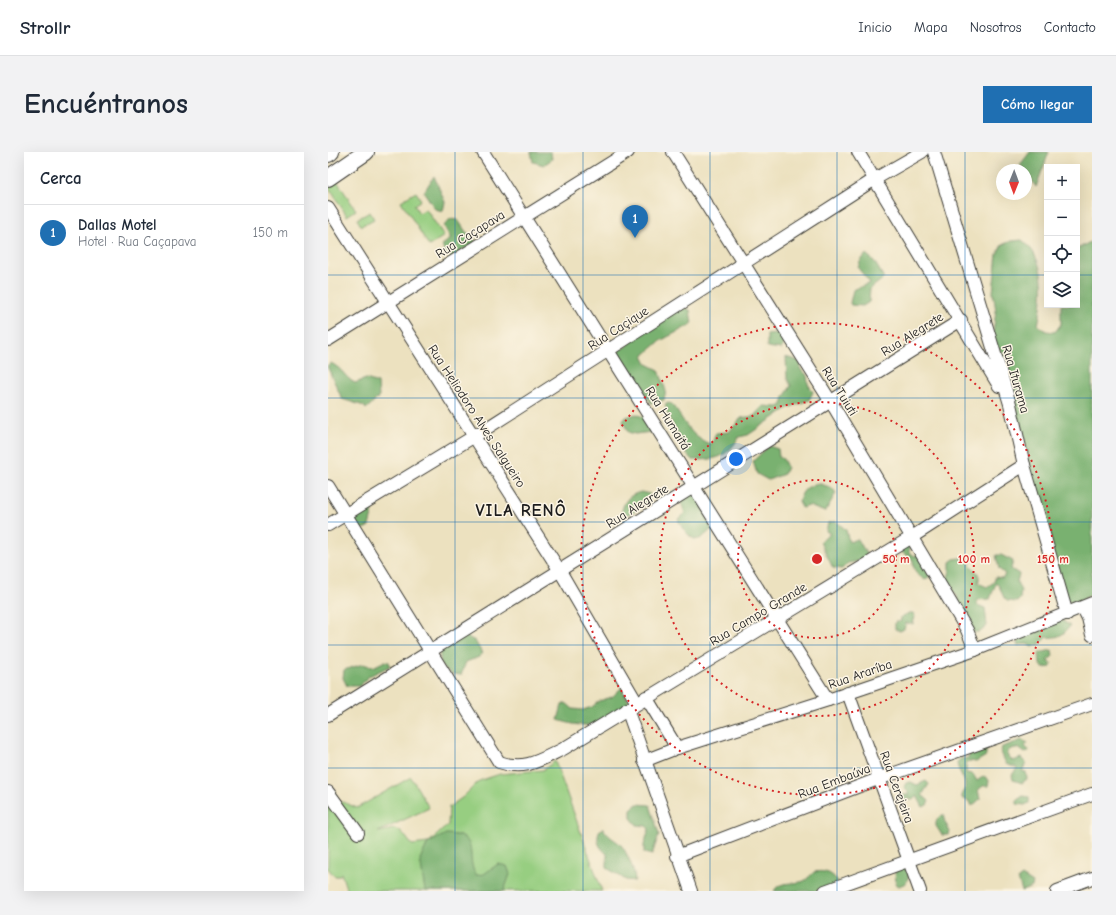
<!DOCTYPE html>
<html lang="es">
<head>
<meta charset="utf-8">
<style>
	body { margin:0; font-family:"Comic Neue",sans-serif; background:#f2f2f3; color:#1f2937 }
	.controls { position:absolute; right:12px; top:12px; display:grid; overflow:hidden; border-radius:0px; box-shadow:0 4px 16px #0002 }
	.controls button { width:36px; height:36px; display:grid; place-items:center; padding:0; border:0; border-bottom:1px solid #e0e1e3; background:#fff; color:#1f2937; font:20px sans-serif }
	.compass { position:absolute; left:668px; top:12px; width:36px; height:36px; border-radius:50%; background:#fff; box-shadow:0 4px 16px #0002; rotate:181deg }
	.you { position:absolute; left:408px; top:307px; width:14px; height:14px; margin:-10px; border:3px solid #fff; border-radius:50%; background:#1a73e8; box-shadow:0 0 0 6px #1a73e833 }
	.badge { display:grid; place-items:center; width:26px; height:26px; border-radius:50%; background:#1f6fb2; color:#fff; font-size:13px; font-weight:700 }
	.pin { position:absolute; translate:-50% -33px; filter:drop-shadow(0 1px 2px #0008) }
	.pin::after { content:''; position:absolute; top:21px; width:14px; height:12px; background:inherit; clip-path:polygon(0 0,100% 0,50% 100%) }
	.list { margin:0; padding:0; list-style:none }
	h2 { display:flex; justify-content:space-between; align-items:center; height:52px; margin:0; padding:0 16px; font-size:17px }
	h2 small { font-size:13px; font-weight:400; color:#747a83 }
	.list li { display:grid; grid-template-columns:26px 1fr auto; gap:12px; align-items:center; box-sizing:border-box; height:56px; padding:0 16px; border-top:1px solid #e0e1e3 }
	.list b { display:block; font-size:15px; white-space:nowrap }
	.list p { margin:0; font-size:13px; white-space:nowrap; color:#747a83 }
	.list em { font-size:13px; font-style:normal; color:#747a83 }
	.icon { flex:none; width:22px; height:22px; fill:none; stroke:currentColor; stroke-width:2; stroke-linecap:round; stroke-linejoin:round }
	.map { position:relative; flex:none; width:764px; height:739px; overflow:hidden; border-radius:0px }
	header { display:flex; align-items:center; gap:24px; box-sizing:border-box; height:56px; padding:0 20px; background:#fff; border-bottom:1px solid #e0e1e3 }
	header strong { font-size:19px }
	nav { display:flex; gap:22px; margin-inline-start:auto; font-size:14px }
	.intro { display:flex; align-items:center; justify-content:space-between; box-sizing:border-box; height:96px; padding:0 24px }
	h1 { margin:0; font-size:28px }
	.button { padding:10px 18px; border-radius:0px; background:#1f6fb2; color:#fff; font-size:14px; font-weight:700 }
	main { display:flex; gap:24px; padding:0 24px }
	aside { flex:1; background:#fff; border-radius:0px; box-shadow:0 4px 16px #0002 }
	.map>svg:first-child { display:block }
	.green { fill:#97ce81; stroke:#5a754e }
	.forest { fill:#79b16f; stroke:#4a6646 }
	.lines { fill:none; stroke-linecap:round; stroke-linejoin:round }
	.minor-casing { stroke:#3b3a34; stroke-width:14 }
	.major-casing { stroke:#3b3a34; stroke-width:18 }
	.minor { stroke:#fff; stroke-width:12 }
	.major { stroke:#fff; stroke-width:16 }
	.grid { fill:none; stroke:#1f6fb2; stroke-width:1; stroke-opacity:0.55 }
	.ring { fill:none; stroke:#d62828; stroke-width:2; stroke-dasharray:2 4 }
	.labels { text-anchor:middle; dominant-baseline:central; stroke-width:3; stroke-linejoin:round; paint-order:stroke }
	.street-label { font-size:13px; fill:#1c1c1c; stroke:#fcf5e5 }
	.district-label { font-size:17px; font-weight:bold; letter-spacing:1px; fill:#1c1c1c; stroke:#fcf5e5 }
	.centre { fill:#d62828; stroke:#fcf5e5; stroke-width:2 }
	.ring-label { font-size:12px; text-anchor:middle; font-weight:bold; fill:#d62828; stroke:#fcf5e5; stroke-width:3; stroke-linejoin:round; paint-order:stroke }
</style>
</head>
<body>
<header>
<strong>Strollr</strong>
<nav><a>Inicio</a><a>Mapa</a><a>Nosotros</a><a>Contacto</a></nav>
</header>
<div class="intro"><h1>Encuéntranos</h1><a class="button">Cómo llegar</a></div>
<main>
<aside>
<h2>Cerca<small></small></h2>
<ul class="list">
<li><span class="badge">1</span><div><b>Dallas Motel</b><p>Hotel · Rua Caçapava</p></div><em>150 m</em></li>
</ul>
</aside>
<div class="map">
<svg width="764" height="739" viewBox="0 0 764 739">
	<rect width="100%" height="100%" fill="#fcf5e5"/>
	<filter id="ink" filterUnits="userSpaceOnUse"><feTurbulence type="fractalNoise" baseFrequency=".025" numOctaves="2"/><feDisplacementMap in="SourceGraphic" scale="8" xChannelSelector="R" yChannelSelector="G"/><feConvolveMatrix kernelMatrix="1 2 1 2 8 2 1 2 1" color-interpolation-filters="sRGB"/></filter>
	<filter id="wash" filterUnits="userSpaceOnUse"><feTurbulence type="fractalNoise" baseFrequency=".012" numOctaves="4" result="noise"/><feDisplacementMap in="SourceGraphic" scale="16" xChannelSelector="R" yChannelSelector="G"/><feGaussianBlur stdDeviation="0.9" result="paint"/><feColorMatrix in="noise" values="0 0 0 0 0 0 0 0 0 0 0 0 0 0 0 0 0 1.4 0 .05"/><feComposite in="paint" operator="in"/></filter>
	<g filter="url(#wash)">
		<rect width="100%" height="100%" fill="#ece1bf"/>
		<g class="green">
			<path d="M9,29L28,58L19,64L0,34Z"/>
			<path d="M88,40L93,48L86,53L91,61L98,57L116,84L101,94L73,49Z"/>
			<path d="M42,60L46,67L33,74L29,67Z"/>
			<path d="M227,609L274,739H19L13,721L11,724H6L0,716V652L15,650L29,656L83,625L101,656L50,680L66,677L73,679L84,693L100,691L120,673L121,655L135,645L151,629L172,622L215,618Z"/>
		</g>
		<g class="forest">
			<path d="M203,0H223L224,7L216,13L205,10Z"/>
			<path d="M702,0H721L708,35L698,18L692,13Z"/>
			<path d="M106,24L117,50L115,59L107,57L96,40Z"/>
			<path d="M122,67L130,68L138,80L147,86L146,91L123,105L117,102L114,93L123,87L116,74Z"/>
			<path d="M694,88C720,108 716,145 710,173L718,179L727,180L733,172V153H749V97L764,89V442L749,451L738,449L682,252L676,203L664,188L668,159L665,140L669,102L674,93L683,89Z"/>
			<path d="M538,102L546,109L556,126L542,137L541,150L535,154L523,153L522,151L525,138L542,131L530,116L532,110Z"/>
			<path d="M354,155L362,158L364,172L332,189L315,204L319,212L331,218L338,239L336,248L323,251L316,239L308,236L297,218L290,198L297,195L320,174Z"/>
			<path d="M457,180L458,185L453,197L439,195V182Z"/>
			<path d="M458,205L471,209L473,213L472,217L479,223L480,232L485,240L481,248L460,256L420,283L411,285C399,306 388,308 364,308L355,298L350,281L341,266L337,253L340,251L344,252C355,267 363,286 382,292L385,289L388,281L401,280L413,266L426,264L435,254L450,255L454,253L456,245L463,234L459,226Z"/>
			<path d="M3,211C15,217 17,226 27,231L38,227L50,231L51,245L38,257L36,254L14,247L0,216V213Z"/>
			<path d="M308,262L322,268L325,278L324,280L307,282L300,280L295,269L298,265Z"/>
			<path d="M441,294L450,297L451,305L455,307L459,315L456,322L440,328L429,322L425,309Z"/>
			<path d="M493,332L504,336L508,341L497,360L481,354L474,356L471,350C474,337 480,333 493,332Z"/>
			<path d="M369,337L384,377C381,379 375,386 371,387C363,390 352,373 350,367L357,361L352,348Z"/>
			<path d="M313,340L322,342L321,351L302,362L293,363C295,350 300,343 313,340Z"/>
			<path d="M43,352L45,359L41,374L32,379L23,367L28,356Z"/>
			<path d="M508,369L518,378L521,390L530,387L540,405L538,408L520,411L514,417L505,416L492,390L502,382L498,379L500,371Z"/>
			<path d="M578,391L581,394V401L587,404L591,402L602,424L597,428C588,422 585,418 585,408L572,399Z"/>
			<path d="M668,403H673L685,409L683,417L691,422L689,430L693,439L692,447L689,450L679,449C673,444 674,436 668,431L662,447L649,448V453L657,456L659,474L652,480H639L627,455L630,446L619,428L622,419V410L626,407L639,405L642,408V413C647,418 654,423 650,431L659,435L666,430L667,425L675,426L677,422L671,417Z"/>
			<path d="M581,461H585L587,465L585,472L578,471L576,477L572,479L567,477V470L573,469V465Z"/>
			<path d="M731,466L742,474C735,484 729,486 718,485L712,492L704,495L699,492L689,493L690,487Z"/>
			<path d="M134,482L147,489L154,501L151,505L138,510L133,523L124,522L113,514L111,495Z"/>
			<path d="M724,498L725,504L719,509L723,511V515L715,516L712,512L711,501Z"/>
			<path d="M57,509L61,510L62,514L41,524L32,534H19L15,526L16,518L35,512L45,515Z"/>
			<path d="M293,536L303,552C275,572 264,579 230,568L234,553L238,551L245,557L255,558L264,555L271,549L284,545Z"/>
			<path d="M694,588L700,591L697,594L701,599L697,601C691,596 686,594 680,599L679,603L685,609L693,606L699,612L694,619L698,620L699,627L694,631L685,628L684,623L689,616L678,612L673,600L674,595Z"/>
			<path d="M656,596L658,598V604L648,610L641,609L638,612V621L645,622L649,629L656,624L661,628L660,634H655L650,638L652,647L644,654L642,650L634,646V641C643,631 629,621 629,610L632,607L640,606C642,598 649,598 656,596Z"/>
			<path d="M598,629L601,632L594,643L601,649L599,653L595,655L589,644L584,647L580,646L576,651L568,649L571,643H580V639L576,635L578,631L583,630L589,633Z"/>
			<path d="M695,644L701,645V651L697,653L689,652V648Z"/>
			<path d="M309,652L322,653L331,682L324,703L316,701V693L321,677L318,674L309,673L303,666V657Z"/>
			<path d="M614,663H617L616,668L622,680L621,683H614L608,674V669Z"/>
			<path d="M275,676C280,684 284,686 291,691C298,697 307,719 307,729L298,728L279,716V702C271,695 268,690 271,679Z"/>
			<path d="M118,682C155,683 136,705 148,723L156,722L170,712L179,714L182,722L176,739H97L92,707L100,691Z"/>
			<path d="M576,713L581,723L578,731L571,734L568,732L567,719Z"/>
			<path d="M486,720C498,718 503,721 510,729L509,739H446C452,728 466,733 476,729C479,727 483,723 486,720Z"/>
			<path d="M694,724L705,731L704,735L694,739L690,727Z"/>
		</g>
	</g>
	<g filter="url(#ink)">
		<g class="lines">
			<g class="minor-casing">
				<g id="minor">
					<path d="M155,0L500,548"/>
					<path d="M345,0L503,250L639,478L647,498"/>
					<path d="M530,0L671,234"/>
					<path d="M606,0L682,252L696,313L739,462"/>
					<path d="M0,56L232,419L309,551"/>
					<path d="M0,188L300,0"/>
					<path d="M0,334L171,610C197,619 212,608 235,597L584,385L696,313"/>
					<path d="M0,373L145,285L547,27L594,0"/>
					<path d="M755,456L760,466L764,483"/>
					<path d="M520,541L592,739"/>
					<path d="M318,545L349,596"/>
					<path d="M299,557L363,739"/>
					<path d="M0,563L633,168"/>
					<path d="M316,609L349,596L500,548L647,498L764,451"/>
					<path d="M0,640L30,681"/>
					<path d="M349,704L550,627L764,552"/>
					<path d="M497,739L764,642"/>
					<path d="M729,739L764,726"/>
				</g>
			</g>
			<g class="major-casing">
				<g id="major">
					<path d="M0,2L3,0"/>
					<path d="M0,26L38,0"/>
				</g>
			</g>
			<use href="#minor" class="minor"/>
			<use href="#major" class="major"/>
		</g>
	</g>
	<path class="grid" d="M127,0V739M255,0V739M382,0V739M509,0V739M637,0V739M0,123H719M749,123H764M0,246H764M0,370H764M0,493H764M0,616H764"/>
	<g class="ring">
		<circle cx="489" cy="407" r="79"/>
		<circle cx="489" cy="407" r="157"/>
		<circle cx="489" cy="407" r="236"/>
	</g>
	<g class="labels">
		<g class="street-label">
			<text transform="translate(142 82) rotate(-32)">Rua Caçapava</text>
			<text transform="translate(290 176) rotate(-33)">Rua Caçique</text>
			<text transform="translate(584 182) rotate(-32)">Rua Alegrete</text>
			<text transform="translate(688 227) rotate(74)">Rua Iturama</text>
			<text transform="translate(512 239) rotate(58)">Rua Tuiuti</text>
			<text transform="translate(149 264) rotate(57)">Rua Heliodoro Alves Salgueiro</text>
			<text transform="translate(340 266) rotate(58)">Rua Humaitá</text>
			<text transform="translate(309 354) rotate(-32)">Rua Alegrete</text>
			<text transform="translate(430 462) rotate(-31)">Rua Campo Grande</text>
			<text transform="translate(532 522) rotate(-19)">Rua Araríba</text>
			<text transform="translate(506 629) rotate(-21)">Rua Embaúva</text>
			<text transform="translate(569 635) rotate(70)">Rua Cerejeira</text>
		</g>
		<g class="district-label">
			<text x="193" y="358">VILA RENÔ</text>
		</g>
	</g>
	<circle cx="489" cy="407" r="6" class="centre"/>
	<g class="ring-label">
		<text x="568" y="411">50 m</text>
		<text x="646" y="411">100 m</text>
		<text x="725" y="411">150 m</text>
	</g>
</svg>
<div class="controls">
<button>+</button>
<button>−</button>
<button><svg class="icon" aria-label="locate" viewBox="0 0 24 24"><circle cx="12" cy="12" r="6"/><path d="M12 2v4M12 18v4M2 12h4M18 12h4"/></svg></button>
<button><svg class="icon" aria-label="layers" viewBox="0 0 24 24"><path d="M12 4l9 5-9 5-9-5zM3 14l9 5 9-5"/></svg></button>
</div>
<svg class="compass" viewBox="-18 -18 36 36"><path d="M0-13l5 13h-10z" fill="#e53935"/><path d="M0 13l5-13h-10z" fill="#747a83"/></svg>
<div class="you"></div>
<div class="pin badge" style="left:307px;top:86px">1</div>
</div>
</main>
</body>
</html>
